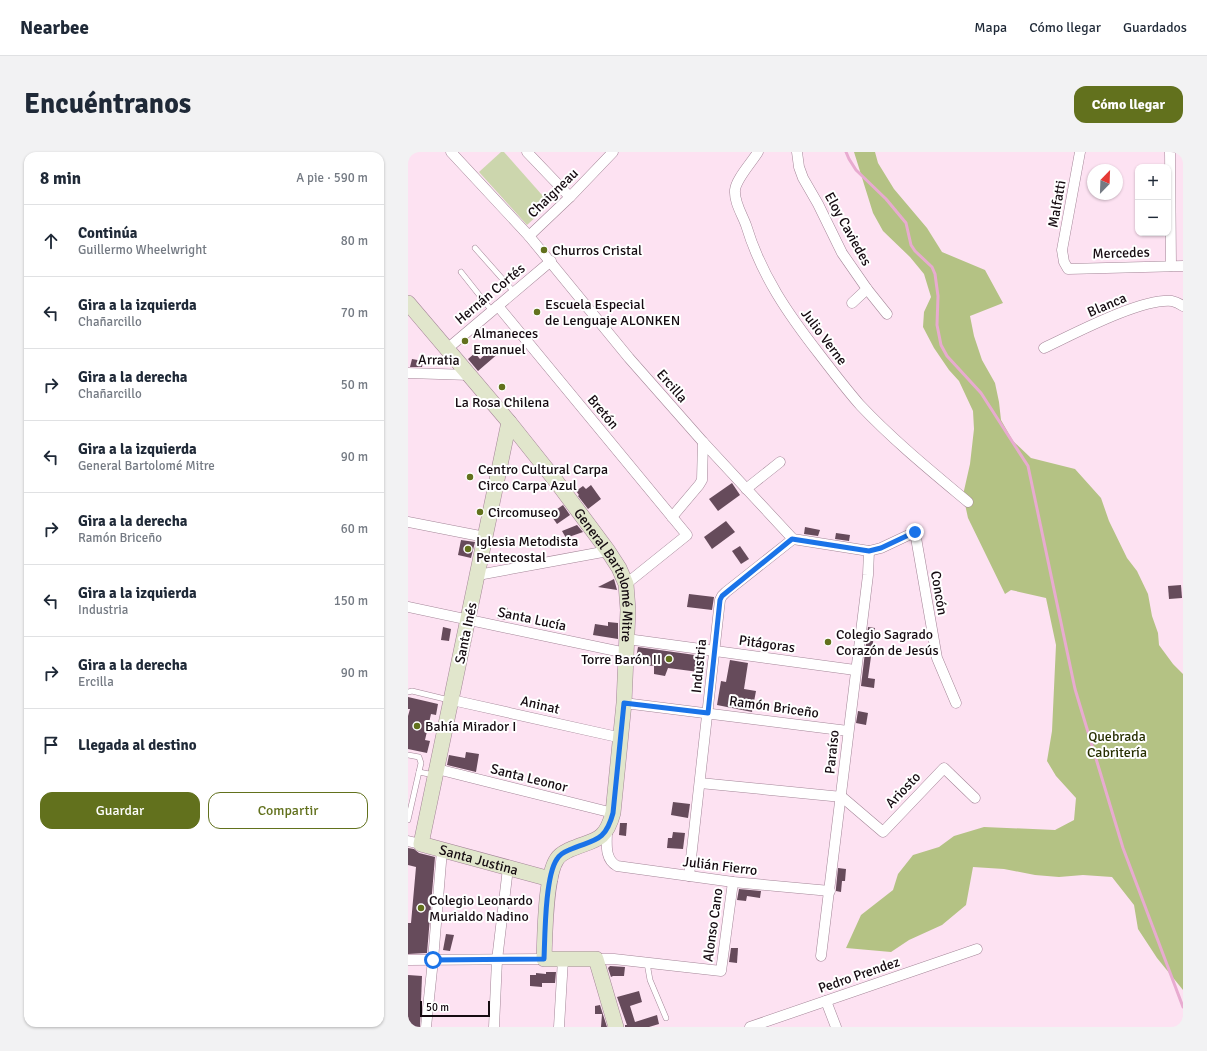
<!DOCTYPE html>
<html lang="es">
<head>
<meta charset="utf-8">
<style>
	body { margin:0; font-family:Signika,sans-serif; background:#f2f2f3; color:#1f2937 }
	.controls { position:absolute; right:12px; top:12px; display:grid; overflow:hidden; border-radius:8px; box-shadow:0 1px 3px #0004 }
	.controls button { width:36px; height:36px; display:grid; place-items:center; padding:0; border:0; border-bottom:1px solid #e0e1e3; background:#fff; color:#1f2937; font:20px sans-serif }
	.compass { position:absolute; left:679px; top:12px; width:36px; height:36px; border-radius:50%; background:#fff; box-shadow:0 1px 3px #0004; rotate:23deg }
	.scale { position:absolute; left:12px; bottom:10px; width:70px; box-sizing:border-box; padding-left:4px; border:2px solid #150b11; border-top:0; font-size:11px; line-height:14px; white-space:nowrap; color:#150b11; -webkit-text-stroke:3px #fff; paint-order:stroke }
	.stop { position:absolute; width:12px; height:12px; margin:-9px; border:3px solid #1a73e8; border-radius:50%; background:#fff }
	.stop.end { background:#1a73e8; border-color:#fff; box-shadow:0 1px 4px #0008 }
	.list { margin:0; padding:0; list-style:none }
	h2 { display:flex; justify-content:space-between; align-items:center; height:52px; margin:0; padding:0 16px; font-size:17px }
	h2 small { font-size:13px; font-weight:400; color:#747a83 }
	.list li { display:grid; grid-template-columns:26px 1fr auto; gap:12px; align-items:center; box-sizing:border-box; height:72px; padding:0 16px; border-top:1px solid #e0e1e3 }
	.list b { display:block; font-size:15px; white-space:nowrap }
	.list p { margin:0; font-size:13px; white-space:nowrap; color:#747a83 }
	.list em { font-size:13px; font-style:normal; color:#747a83 }
	.actions { display:flex; gap:8px; padding:12px 16px }
	.actions a { flex:1; padding:9px 0; border:1px solid #62711d; border-radius:12px; text-align:center; font-size:14px; color:#62711d }
	.actions .main { background:#62711d; color:#fff }
	.icon { flex:none; width:22px; height:22px; fill:none; stroke:currentColor; stroke-width:2; stroke-linecap:round; stroke-linejoin:round }
	.map { position:relative; flex:none; width:775px; height:875px; overflow:hidden; border-radius:12px }
	header { display:flex; align-items:center; gap:24px; box-sizing:border-box; height:56px; padding:0 20px; background:#fff; border-bottom:1px solid #e0e1e3 }
	header strong { font-size:19px }
	nav { display:flex; gap:22px; margin-inline-start:auto; font-size:14px }
	.intro { display:flex; align-items:center; justify-content:space-between; box-sizing:border-box; height:96px; padding:0 24px }
	h1 { margin:0; font-size:28px }
	.button { padding:10px 18px; border-radius:12px; background:#62711d; color:#fff; font-size:14px; font-weight:700 }
	main { display:flex; gap:24px; padding:0 24px }
	aside { flex:1; background:#fff; border-radius:12px; box-shadow:0 1px 3px #0004 }
	.map>svg:first-child { display:block }
	.green { fill:#ccd6ad }
	.forest { fill:#b4c284 }
	.lines { fill:none; stroke-linecap:round; stroke-linejoin:round }
	.stream { stroke:#e8abd0; stroke-width:3 }
	.building { fill:#664b5b }
	.lane-casing { stroke:#a48698; stroke-width:6 }
	.street-casing { stroke:#a48698; stroke-width:11 }
	.secondary-casing { stroke:#a48698; stroke-width:16 }
	.lane { stroke:#fff; stroke-width:5 }
	.street { stroke:#fff; stroke-width:10 }
	.secondary { stroke:#e1e6cc; stroke-width:15 }
	.route { stroke:#1a73e8; stroke-width:5 }
	.poi-dot { fill:#62711d; stroke:#fff; stroke-width:1.5 }
	.labels { text-anchor:middle; dominant-baseline:central; stroke-width:4; stroke-linejoin:round; paint-order:stroke }
	.street-label { font-size:14px; fill:#150b11; stroke:#fff }
	.poi-label { font-size:14px; fill:#150b11; stroke:#fff; text-anchor:start }
	.park-label { font-size:14px; fill:#272f00; stroke:#fff }
</style>
</head>
<body>
<header>
<strong>Nearbee</strong>
<nav><a>Mapa</a><a>Cómo llegar</a><a>Guardados</a></nav>
</header>
<div class="intro"><h1>Encuéntranos</h1><a class="button">Cómo llegar</a></div>
<main>
<aside>
<h2>8 min<small>A pie · 590 m</small></h2>
<ul class="list">
<li><svg class="icon" aria-label="ahead" viewBox="0 0 24 24"><path d="M12 20V5M6 11l6-6 6 6"/></svg><div><b>Continúa</b><p>Guillermo Wheelwright</p></div><em>80 m</em></li>
<li><svg class="icon" aria-label="left" viewBox="0 0 24 24"><path d="M17 20v-9H6M10 6l-5 5 5 5"/></svg><div><b>Gira a la izquierda</b><p>Chañarcillo</p></div><em>70 m</em></li>
<li><svg class="icon" aria-label="right" viewBox="0 0 24 24"><path d="M7 20v-9h11M14 6l5 5-5 5"/></svg><div><b>Gira a la derecha</b><p>Chañarcillo</p></div><em>50 m</em></li>
<li><svg class="icon" aria-label="left" viewBox="0 0 24 24"><path d="M17 20v-9H6M10 6l-5 5 5 5"/></svg><div><b>Gira a la izquierda</b><p>General Bartolomé Mitre</p></div><em>90 m</em></li>
<li><svg class="icon" aria-label="right" viewBox="0 0 24 24"><path d="M7 20v-9h11M14 6l5 5-5 5"/></svg><div><b>Gira a la derecha</b><p>Ramón Briceño</p></div><em>60 m</em></li>
<li><svg class="icon" aria-label="left" viewBox="0 0 24 24"><path d="M17 20v-9H6M10 6l-5 5 5 5"/></svg><div><b>Gira a la izquierda</b><p>Industria</p></div><em>150 m</em></li>
<li><svg class="icon" aria-label="right" viewBox="0 0 24 24"><path d="M7 20v-9h11M14 6l5 5-5 5"/></svg><div><b>Gira a la derecha</b><p>Ercilla</p></div><em>90 m</em></li>
<li><svg class="icon" aria-label="arrive" viewBox="0 0 24 24"><path d="M6 21V4h12l-3 4 3 4H6"/></svg><div><b>Llegada al destino</b></div></li>
</ul>
<div class="actions"><a class="main">Guardar</a><a>Compartir</a></div>
</aside>
<div class="map">
<svg width="775" height="875" viewBox="0 0 775 875">
	<rect width="100%" height="100%" fill="#fde2f2"/>
	<path class="green" d="M93,0H96L142,52L119,73L71,20Z"/>
	<path class="forest" d="M446,0H467L470,11L486,37L519,76L534,100L577,118L595,151L562,164L566,184L574,208L587,231L591,250L593,268L605,289L623,306L667,317L693,346L701,369L719,406L729,419L740,442L744,464L750,481L751,493L765,512L775,522V838L749,806L730,777L726,753L704,725L675,723L651,725L627,723L596,717L565,715L558,753L534,773L501,788L483,800L438,796L453,763L485,738L490,722L505,703L531,695L546,684L576,675L647,678L666,668L668,646L648,624L639,609L644,579L648,493L638,446L603,438L597,442L560,366L555,343L562,312L566,277L565,259L551,229L541,218L526,196L515,175L516,160L523,145L516,122L502,105L475,79L465,61Z"/>
	<g class="lines">
		<path class="stream" d="M438,0L441,7L448,18L478,47L498,71L503,93L507,99L524,115L527,122L530,144L529,173L533,193L539,204L573,241L620,314L667,537L715,696L775,855"/>
	</g>
	<g class="building">
		<path d="M87,194L92,200L70,219L60,207L67,201L72,207Z"/>
		<path d="M4,207L15,209L14,215H2Z"/>
		<path d="M324,331L332,343L310,359L301,347Z"/>
		<path d="M183,333L193,347L180,357L170,344L171,343L168,339L175,334L178,337Z"/>
		<path d="M155,353L162,363L149,372L142,362Z"/>
		<path d="M318,369L327,380L304,397L296,385Z"/>
		<path d="M169,373L175,380L158,386L154,379Z"/>
		<path d="M397,375L412,378L410,384L396,382Z"/>
		<path d="M428,381L442,383L441,389L427,387Z"/>
		<path d="M53,388L67,390L63,406L50,403Z"/>
		<path d="M332,394L341,407L333,412L324,399Z"/>
		<path d="M206,427L209,438L190,435Z"/>
		<path d="M773,433L774,446L761,447L760,434Z"/>
		<path d="M281,442L306,445L304,458L279,455Z"/>
		<path d="M91,455L100,456L98,468L89,466Z"/>
		<path d="M200,470L210,471V487L185,483L187,472L200,474Z"/>
		<path d="M35,475L43,477L41,489L33,488Z"/>
		<path d="M460,475L467,476L460,526L467,527L466,536L453,534Z"/>
		<path d="M230,495L294,504L291,520L260,516L257,524L246,522V514L227,512Z"/>
		<path d="M322,508L340,511L336,537L348,539L344,560L309,553L313,529L318,530Z"/>
		<path d="M0,545L30,552L28,563L23,562L17,588L22,589L19,601L0,597V564L2,557H0Z"/>
		<path d="M450,559L460,561L458,573L448,571Z"/>
		<path d="M58,600L71,602L68,620L39,613L41,603L57,606Z"/>
		<path d="M265,650L282,652L280,666L263,663Z"/>
		<path d="M212,671H219L218,684L211,683Z"/>
		<path d="M265,680L277,681L275,697L259,696L260,686H264Z"/>
		<path d="M0,696L6,697L11,701L27,705L19,801L0,802V771H3L8,715L0,713Z"/>
		<path d="M430,716L438,717L437,729H434L433,740L428,739V736Z"/>
		<path d="M331,737L353,739L352,746L339,744L338,749L329,748Z"/>
		<path d="M38,782L46,783L42,799L35,798Z"/>
		<path d="M323,796H330L329,811L321,810Z"/>
		<path d="M202,814L217,815L216,824H205L203,825L200,816Z"/>
		<path d="M138,820H148L147,831H134V835L122,834V823H128V821L138,822Z"/>
		<path d="M0,823L14,824L12,875H0Z"/>
		<path d="M231,839L234,850L222,854L227,870L249,863L251,872L241,875H217V873H219L209,845Z"/>
		<path d="M192,853L199,875H193L194,862H187V854Z"/>
	</g>
	<g class="lines">
		<g class="lane-casing">
			<g id="lane">
				<path d="M67,96L106,140"/>
				<path d="M53,120L84,159"/>
				<path d="M0,540L4,539L41,548"/>
				<path d="M0,603L11,605L13,611L0,668"/>
				<path d="M11,620L26,623"/>
				<path d="M239,811L242,828L258,866"/>
			</g>
		</g>
		<g class="street-casing">
			<g id="street">
				<path d="M43,0L121,84L221,206L295,290L385,387L461,399L473,396L507,380L529,506L548,551"/>
				<path d="M119,0L162,45"/>
				<path d="M350,0C344,10 328,27 327,38C326,50 334,62 338,73C353,123 380,162 412,203C425,220 438,237 452,253C485,288 523,319 560,350"/>
				<path d="M389,0L391,15L395,26L410,52L434,101L459,137L479,162"/>
				<path d="M672,0L654,98L656,110L660,117L775,114"/>
				<path d="M762,0L763,114"/>
				<path d="M121,84L162,45L205,0"/>
				<path d="M444,151L459,137"/>
				<path d="M90,154L279,383L218,432"/>
				<path d="M636,196C666,182 733,146 764,149C768,150 772,152 775,154"/>
				<path d="M39,197L143,109"/>
				<path d="M0,221L62,223"/>
				<path d="M338,337L372,310"/>
				<path d="M264,365L291,333L294,328L295,290"/>
				<path d="M0,370L77,385"/>
				<path d="M70,423L200,399"/>
				<path d="M0,455L218,501"/>
				<path d="M219,487L447,518"/>
				<path d="M44,548L214,586"/>
				<path d="M216,551L440,579"/>
				<path d="M29,617L205,661"/>
				<path d="M292,631L434,645L475,680L536,616L567,646"/>
				<path d="M199,678C199,691 196,707 209,714L325,730L422,739"/>
				<path d="M0,689L13,692"/>
				<path d="M281,724L312,448L314,444L318,440L385,387"/>
				<path d="M413,804L460,423L461,399"/>
				<path d="M188,807H206L313,819L325,730"/>
				<path d="M0,808L136,807"/>
				<path d="M418,849L428,875"/>
				<path d="M18,875L25,808L34,698"/>
				<path d="M86,875L89,808L100,716"/>
				<path d="M151,875L155,807"/>
				<path d="M342,875L569,797"/>
			</g>
		</g>
		<g class="secondary-casing">
			<g id="secondary">
				<path id="s1" d="M0,151L101,270L148,329L200,399L211,416L218,432L220,458L216,551L205,661C197,691 186,687 161,698C157,700 152,702 149,707C137,724 137,784 136,807H188L208,875"/>
				<path id="s2" d="M101,270L13,692L142,727"/>
			</g>
		</g>
		<use href="#lane" class="lane"/>
		<use href="#street" class="street"/>
		<use href="#secondary" class="secondary"/>
	</g>
	<g class="lines">
		<path class="route" d="M25,808L136,807C137,784 137,724 149,707C152,702 156,700 161,698C186,687 197,691 205,661L216,551L300,561L312,448L314,444L384,387L461,399L473,396L507,380"/>
	</g>
	<g class="poi-dot">
		<circle cx="136" cy="98" r="4"/>
		<circle cx="129" cy="160" r="4"/>
		<circle cx="57" cy="189" r="4"/>
		<circle cx="94" cy="235" r="4"/>
		<circle cx="62" cy="325" r="4"/>
		<circle cx="72" cy="360" r="4"/>
		<circle cx="60" cy="397" r="4"/>
		<circle cx="420" cy="490" r="4"/>
		<circle cx="261" cy="507" r="4"/>
		<circle cx="9" cy="574" r="4"/>
		<circle cx="13" cy="756" r="4"/>
	</g>
	<g class="labels">
		<g class="street-label">
			<text transform="translate(145 41) rotate(-44)">Chaigneau</text>
			<text transform="translate(649 52) rotate(-80)">Malfatti</text>
			<text transform="translate(440 77) rotate(61)">Eloy Caviedes</text>
			<text transform="translate(713 101) rotate(-2)">Mercedes</text>
			<text transform="translate(82 142) rotate(-40)">Hernán Cortés</text>
			<text transform="translate(699 153) rotate(-23)">Blanca</text>
			<text transform="translate(416 185) rotate(53)">Julio Verne</text>
			<text transform="translate(31 208) rotate(1)">Arratia</text>
			<text transform="translate(264 234) rotate(49)">Ercilla</text>
			<text transform="translate(195 260) rotate(50)">Bretón</text>
			<text stroke="none"><textPath href="#s1" startOffset="341">General Bartolomé Mitre</textPath></text>
			<text transform="translate(531 441) rotate(80)">Concón</text>
			<text transform="translate(124 467) rotate(12)">Santa Lucía</text>
			<text transform="translate(58 481) rotate(-78)">Santa Inés</text>
			<text transform="translate(359 492) rotate(8)">Pitágoras</text>
			<text transform="translate(291 514) rotate(-84)">Industria</text>
			<text transform="translate(132 553) rotate(13)">Aninat</text>
			<text transform="translate(366 555) rotate(8)">Ramón Briceño</text>
			<text transform="translate(424 600) rotate(-84)">Paraíso</text>
			<text transform="translate(121 626) rotate(14)">Santa Leonor</text>
			<text transform="translate(495 638) rotate(-46)">Ariosto</text>
			<text stroke="none"><textPath href="#s2" startOffset="491">Santa Justina</textPath></text>
			<text transform="translate(312 714) rotate(7)">Julián Fierro</text>
			<text transform="translate(305 773) rotate(-82)">Alonso Cano</text>
			<text transform="translate(451 823) rotate(-19)">Pedro Prendez</text>
		</g>
		<g class="poi-label">
			<text x="144" y="98">Churros Cristal</text>
			<text x="137" y="152">Escuela Especial<tspan x="137" dy="16">de Lenguaje ALONKEN</tspan></text>
			<text x="65" y="181">Almaneces<tspan x="65" dy="16">Emanuel</tspan></text>
			<text x="94" y="250" text-anchor="middle">La Rosa Chilena</text>
			<text x="70" y="317">Centro Cultural Carpa<tspan x="70" dy="16">Circo Carpa Azul</tspan></text>
			<text x="80" y="360">Circomuseo</text>
			<text x="68" y="389">Iglesia Metodista<tspan x="68" dy="16">Pentecostal</tspan></text>
			<text x="428" y="482">Colegio Sagrado<tspan x="428" dy="16">Corazón de Jesús</tspan></text>
			<text x="253" y="507" text-anchor="end">Torre Barón II</text>
			<text x="17" y="574">Bahía Mirador I</text>
			<text x="21" y="748">Colegio Leonardo<tspan x="21" dy="16">Murialdo Nadino</tspan></text>
		</g>
		<g class="park-label">
			<text x="709" y="584">Quebrada<tspan x="709" dy="16">Cabritería</tspan></text>
		</g>
	</g>
</svg>
<div class="controls">
<button>+</button>
<button>−</button>
</div>
<svg class="compass" viewBox="-18 -18 36 36"><path d="M0-13l5 13h-10z" fill="#e53935"/><path d="M0 13l5-13h-10z" fill="#747a83"/></svg>
<div class="scale">50 m</div>
<div class="stop" style="left:25px;top:808px"></div>
<div class="stop end" style="left:507px;top:380px"></div>
</div>
</main>
</body>
</html>
